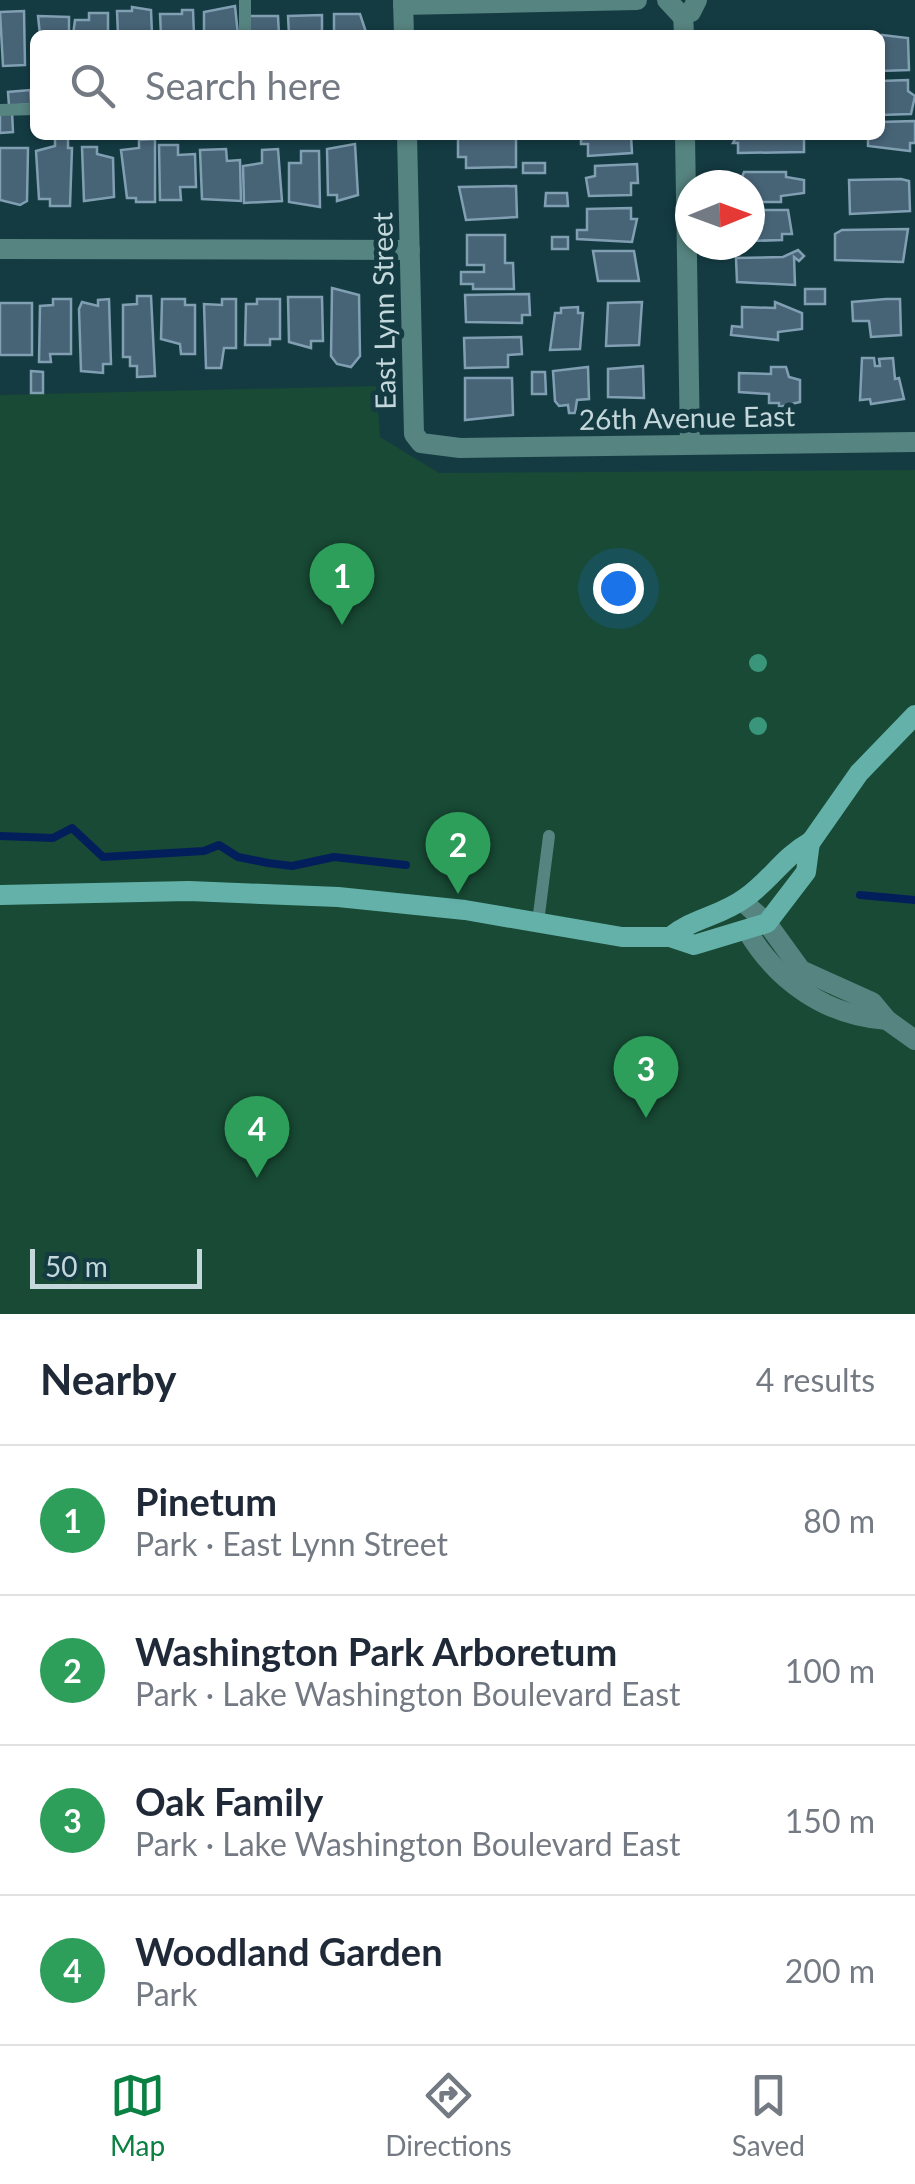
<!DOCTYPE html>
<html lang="en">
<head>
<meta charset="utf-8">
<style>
	body { margin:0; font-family:Lato,sans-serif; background:#f6f6f7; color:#1f2937 }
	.compass { position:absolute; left:675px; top:170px; width:90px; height:90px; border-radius:50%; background:#fff; box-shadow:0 2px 8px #0004; rotate:89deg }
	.scale { position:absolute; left:30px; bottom:25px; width:172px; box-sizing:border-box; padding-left:10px; border:5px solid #c4d8dc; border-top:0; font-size:28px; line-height:35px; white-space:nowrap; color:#c4d8dc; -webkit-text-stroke:8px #143b42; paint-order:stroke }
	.you { position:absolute; left:618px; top:588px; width:35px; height:35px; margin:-25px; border:8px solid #fff; border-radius:50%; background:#1a73e8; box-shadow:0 0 0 15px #1a73e833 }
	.badge { display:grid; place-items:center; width:65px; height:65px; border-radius:50%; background:#0b8043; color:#fff; font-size:32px; font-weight:700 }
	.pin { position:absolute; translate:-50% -82px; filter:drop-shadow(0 2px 5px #0008) }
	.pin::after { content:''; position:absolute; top:52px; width:35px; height:30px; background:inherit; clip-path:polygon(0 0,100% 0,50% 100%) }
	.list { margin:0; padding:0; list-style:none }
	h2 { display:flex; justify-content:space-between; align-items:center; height:130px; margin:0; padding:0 40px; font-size:42px }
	h2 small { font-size:32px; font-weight:400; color:#747a83 }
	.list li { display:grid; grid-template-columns:65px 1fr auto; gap:30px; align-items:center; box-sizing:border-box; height:150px; padding:0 40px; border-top:2px solid #e0e1e3 }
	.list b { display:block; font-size:38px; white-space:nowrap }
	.list p { margin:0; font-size:32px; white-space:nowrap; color:#747a83 }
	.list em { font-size:32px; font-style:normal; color:#747a83 }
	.icon { flex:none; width:55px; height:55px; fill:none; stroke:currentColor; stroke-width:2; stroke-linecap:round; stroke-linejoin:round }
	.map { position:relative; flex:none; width:915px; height:1314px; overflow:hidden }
	.search { position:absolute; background:#fff; box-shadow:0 2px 8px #0004; left:30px; right:30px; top:30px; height:110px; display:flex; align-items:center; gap:25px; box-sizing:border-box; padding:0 35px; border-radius:15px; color:#747a83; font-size:38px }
	.sheet { height:730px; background:#fff }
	nav { display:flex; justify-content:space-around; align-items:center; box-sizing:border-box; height:140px; border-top:2px solid #e0e1e3; background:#fff; font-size:28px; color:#747a83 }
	nav a { display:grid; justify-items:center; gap:5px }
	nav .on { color:#0b8043 }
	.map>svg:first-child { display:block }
	.green { fill:#184a35 }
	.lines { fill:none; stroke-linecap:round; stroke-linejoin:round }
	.stream { stroke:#031f5b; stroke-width:8 }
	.building { fill:#476376; stroke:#819fb3; stroke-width:2.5 }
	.service { stroke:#568480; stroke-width:12 }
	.minor { stroke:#568480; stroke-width:20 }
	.secondary { stroke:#64b1aa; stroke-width:20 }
	.tree { fill:#39967a }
	.labels { text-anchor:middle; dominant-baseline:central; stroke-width:10; stroke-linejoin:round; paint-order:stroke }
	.street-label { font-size:28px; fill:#c4d8dc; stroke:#143b42 }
</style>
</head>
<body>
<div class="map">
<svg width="915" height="1314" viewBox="0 0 915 1314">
	<rect width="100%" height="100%" fill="#143b42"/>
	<path class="green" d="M376,386L380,437L439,473L915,470V1314H0V395Z"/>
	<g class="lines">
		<g class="stream">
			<path d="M0,836L53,838L72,828L103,857L204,851L219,845L238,857L268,863L292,866L334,857L406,865"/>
			<path d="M860,895L915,900"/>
		</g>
	</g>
	<g class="building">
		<path d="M235,6L238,35H204V12Z"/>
		<path d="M132,7L151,10L152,35H118L117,11H132Z"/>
		<path d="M182,10H193L194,35H161L160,14H182Z"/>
		<path d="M24,11L25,65L3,66L0,12Z"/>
		<path d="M89,13H108V35H73L75,20H89Z"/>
		<path d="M334,14H360L367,35H334Z"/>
		<path d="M322,15V35H289L288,16Z"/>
		<path d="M38,16L69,17V35H40Z"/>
		<path d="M249,16H278L279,35H249Z"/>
		<path d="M882,35L908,38L909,70L880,71Z"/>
		<path d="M908,80V91L915,96L911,114L880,115V81Z"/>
		<path d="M30,90L31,104L9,106L8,92Z"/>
		<path d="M12,111L13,132L0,133V112Z"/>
		<path d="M915,121V143H910V151L868,146V138H862L880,135V122Z"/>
		<path d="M581,135H631L632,153L588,156V144H581Z"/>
		<path d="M804,135V152L738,153V143H733L737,135Z"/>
		<path d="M516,137V167L466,168V157H458V138Z"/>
		<path d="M55,138H68V148H72L70,206H50V199H39L36,151L55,146Z"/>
		<path d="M155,139V202H136V198H127L121,150L139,148V140Z"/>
		<path d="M355,144L358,195L337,201V195H328L327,149Z"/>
		<path d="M159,145H178V155L195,154L196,187H180L181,200H160Z"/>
		<path d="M82,147H97V154L113,158L114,197L84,201Z"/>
		<path d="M0,148H28L27,201L20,205L0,200Z"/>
		<path d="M226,149L227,161L240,160L241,201L202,199L200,150Z"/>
		<path d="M278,149L282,201L244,203L243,166L262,163V150Z"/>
		<path d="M301,151H319L320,207L289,202V163H301Z"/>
		<rect x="523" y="163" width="22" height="10"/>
		<path d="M637,164L638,183H631V195L589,196L586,178L595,176V166Z"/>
		<path d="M744,172H786V177L804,180V193L781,196V202H750V185H739Z"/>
		<path d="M901,179L909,181L910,211L850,214L849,180Z"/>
		<path d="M516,186L517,217L466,220L459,187Z"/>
		<path d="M546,193H567L568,206H545Z"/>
		<path d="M631,208V219H637L632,242L577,239V230H587V209Z"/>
		<path d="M750,210H788L792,234H782V240L750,241Z"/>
		<path d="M908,229L903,262L835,260V234L842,230Z"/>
		<path d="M467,235H505V263H513L514,289H473V284H461V272H484V265H467Z"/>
		<rect x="552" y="237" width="16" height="12"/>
		<path d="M798,250L804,256L799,261L794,257L795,285L737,282L736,258L783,257Z"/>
		<path d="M593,251H634L639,281H598Z"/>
		<path d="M332,288L359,295L360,356L351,367L337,364L331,356Z"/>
		<rect x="805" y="289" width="20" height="15"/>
		<path d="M529,294L530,315H522V323L466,322L465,295Z"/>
		<path d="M137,296H151L155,376L137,377V366H130V357H123V305L137,304Z"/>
		<path d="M288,297H322L323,341H311V348L289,342Z"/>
		<path d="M53,299H71V354H50L51,362H39L40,306L53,305Z"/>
		<path d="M109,299L111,364H103V373L81,371L79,309L82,302L98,306V300Z"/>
		<path d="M162,299H185V305H195V354H181L180,344L161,339Z"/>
		<path d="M222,299H236V348H224L221,368H206L204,304L222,305Z"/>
		<path d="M257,299H280V339H270V345H245L246,304H257Z"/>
		<path d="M886,299H900L901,335L871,337L869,321H853L852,302Z"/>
		<path d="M642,302L639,345L606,346L608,303Z"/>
		<path d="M775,302L802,313V329L778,332V340L731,335L732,326L742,327V307L775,308Z"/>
		<rect x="0" y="303" width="32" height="52"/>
		<path d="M578,307V313H583L580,349L550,350L555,313H561V308Z"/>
		<path d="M521,337L522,354L508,355V367L465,368L464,338Z"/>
		<path d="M862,358H874L875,366H880L879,359L893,358L895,379L899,378L904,399L871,404L870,399L860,400Z"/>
		<path d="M643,366L644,398L608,397V369Z"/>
		<path d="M588,367L589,399L577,400L575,413H569L568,405L559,406L555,401L553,371Z"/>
		<path d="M771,367H786L789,377L800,380V402L779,407V403H769V394L739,392V373L771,374Z"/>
		<path d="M31,371L43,372V393H31Z"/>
		<path d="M532,372H545L546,394H532Z"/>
		<path d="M465,378H512L513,415L465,420Z"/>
	</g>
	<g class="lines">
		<g class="service">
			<path d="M245,0V35"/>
			<path d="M0,110L35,109"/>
			<path d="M538,922L549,836"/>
		</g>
		<g class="minor">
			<path d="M403,0L404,35"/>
			<path d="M667,0L680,14L691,12L697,0"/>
			<path d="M403,5L637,0"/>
			<path d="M683,14L684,35"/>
			<path d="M407,135L414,434L421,443L460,448L915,442"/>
			<path d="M685,135L690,444"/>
			<path d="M0,249L410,250"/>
			<path d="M742,901L767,923L801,970L872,1002L887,1020L915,1040"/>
			<path d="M748,932C778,982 827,1016 887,1020"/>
		</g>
		<g class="secondary">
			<path d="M803,853L859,773L915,715"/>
			<path d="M0,895L189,891L338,897L465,910L622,937H670L694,945L767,923L806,872L810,842"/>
			<path d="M670,937C693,918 721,916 745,898C770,881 783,857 810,842"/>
		</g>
	</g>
	<g class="tree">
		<circle cx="758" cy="663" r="9"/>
		<circle cx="758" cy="726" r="9"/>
	</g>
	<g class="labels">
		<g class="street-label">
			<text transform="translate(383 311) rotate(-91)">East Lynn Street</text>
			<text transform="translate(687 417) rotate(-1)">26th Avenue East</text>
		</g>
	</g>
</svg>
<svg class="compass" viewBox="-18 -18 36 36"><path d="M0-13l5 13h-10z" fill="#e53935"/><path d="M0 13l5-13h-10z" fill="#747a83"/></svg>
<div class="scale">50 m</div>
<div class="you"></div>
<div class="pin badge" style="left:342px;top:625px;background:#2e9e5b">1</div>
<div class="pin badge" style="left:458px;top:894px;background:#2e9e5b">2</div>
<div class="pin badge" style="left:646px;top:1118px;background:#2e9e5b">3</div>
<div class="pin badge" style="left:257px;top:1178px;background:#2e9e5b">4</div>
<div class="search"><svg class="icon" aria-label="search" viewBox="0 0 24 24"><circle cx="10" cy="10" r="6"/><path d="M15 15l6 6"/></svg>Search here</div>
</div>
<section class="sheet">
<h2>Nearby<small>4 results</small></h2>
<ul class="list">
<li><span class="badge" style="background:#2e9e5b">1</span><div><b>Pinetum</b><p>Park · East Lynn Street</p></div><em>80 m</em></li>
<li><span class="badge" style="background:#2e9e5b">2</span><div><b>Washington Park Arboretum</b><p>Park · Lake Washington Boulevard East</p></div><em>100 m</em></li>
<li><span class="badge" style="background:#2e9e5b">3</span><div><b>Oak Family</b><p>Park · Lake Washington Boulevard East</p></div><em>150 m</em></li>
<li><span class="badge" style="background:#2e9e5b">4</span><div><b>Woodland Garden</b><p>Park</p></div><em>200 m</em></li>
</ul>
</section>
<nav>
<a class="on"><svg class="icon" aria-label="map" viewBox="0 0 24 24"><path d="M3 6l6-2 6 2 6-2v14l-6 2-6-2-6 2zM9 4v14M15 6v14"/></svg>Map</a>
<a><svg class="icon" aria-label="directions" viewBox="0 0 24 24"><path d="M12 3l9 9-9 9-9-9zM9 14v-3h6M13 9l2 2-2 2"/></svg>Directions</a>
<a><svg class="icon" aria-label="saved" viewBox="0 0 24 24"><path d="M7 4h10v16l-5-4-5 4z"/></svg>Saved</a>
</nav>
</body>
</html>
